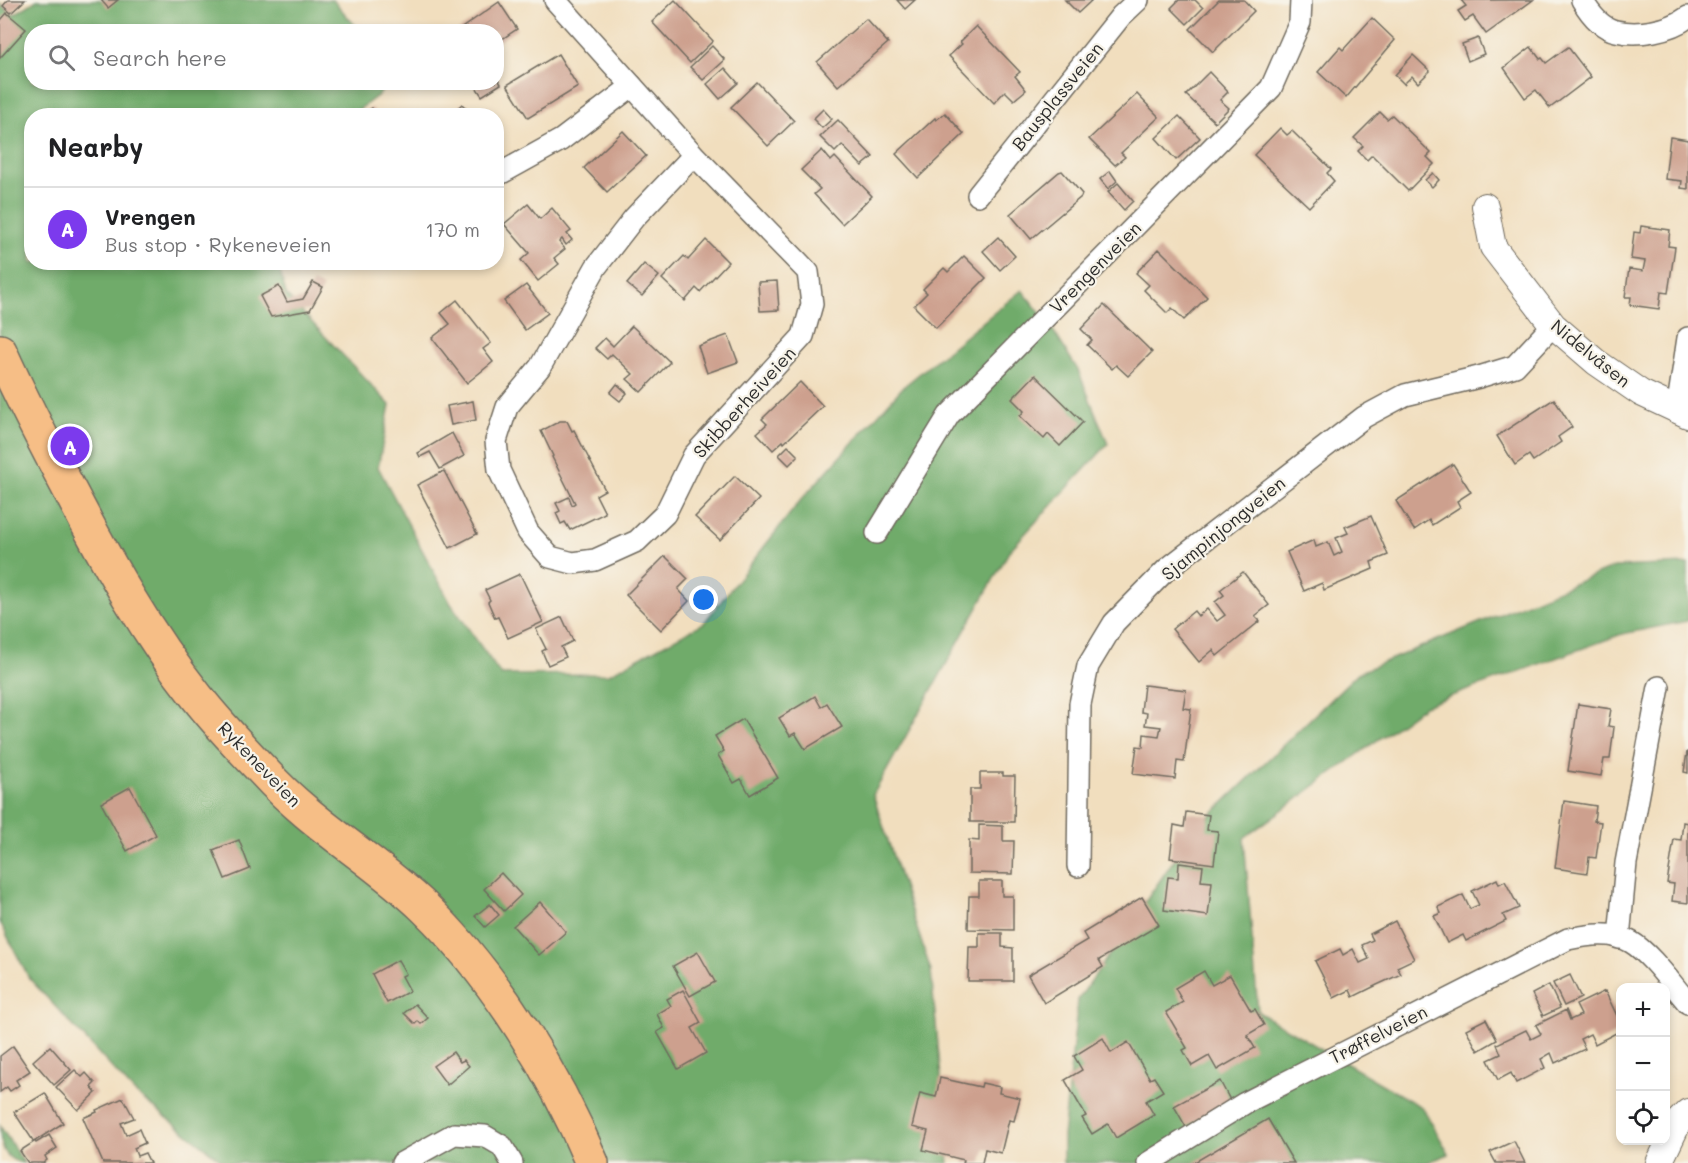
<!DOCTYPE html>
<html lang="en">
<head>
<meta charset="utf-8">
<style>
	body { margin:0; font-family:Mali,sans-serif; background:#f2f2f2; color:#202124 }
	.controls { position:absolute; right:18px; bottom:18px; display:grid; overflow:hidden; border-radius:12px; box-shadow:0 3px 9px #0003 }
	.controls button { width:54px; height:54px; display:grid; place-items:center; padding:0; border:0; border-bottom:2px solid #e0e0e0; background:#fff; color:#202124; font:30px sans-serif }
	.you { position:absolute; left:704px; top:600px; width:21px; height:21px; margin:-15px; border:4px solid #fff; border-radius:50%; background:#1a73e8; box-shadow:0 0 0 9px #1a73e833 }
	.badge { display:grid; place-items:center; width:39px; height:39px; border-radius:50%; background:#7c3aed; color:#fff; font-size:20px; font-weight:700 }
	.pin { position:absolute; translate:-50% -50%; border:3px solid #fff; box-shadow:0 2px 6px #0006 }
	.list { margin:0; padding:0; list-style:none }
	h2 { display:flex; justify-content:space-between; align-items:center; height:78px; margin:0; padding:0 24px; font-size:26px }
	h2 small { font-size:20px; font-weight:400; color:#757577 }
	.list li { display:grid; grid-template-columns:39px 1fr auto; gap:18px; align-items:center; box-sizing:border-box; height:84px; padding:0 24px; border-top:2px solid #e0e0e0 }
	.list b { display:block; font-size:22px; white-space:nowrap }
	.list p { margin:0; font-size:20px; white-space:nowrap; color:#757577 }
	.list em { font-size:20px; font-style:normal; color:#757577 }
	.icon { flex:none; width:33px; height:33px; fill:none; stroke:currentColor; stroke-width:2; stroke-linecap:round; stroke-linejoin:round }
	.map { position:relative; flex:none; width:1688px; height:1163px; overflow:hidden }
	.search { position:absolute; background:#fff; box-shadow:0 3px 9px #0003; left:24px; top:24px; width:480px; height:66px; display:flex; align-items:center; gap:15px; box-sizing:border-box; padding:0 21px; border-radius:24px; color:#757577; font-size:22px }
	.panel { position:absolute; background:#fff; box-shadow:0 3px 9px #0003; left:24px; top:108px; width:480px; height:162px; border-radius:24px }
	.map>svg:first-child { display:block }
	.forest { fill:#6fab6b; stroke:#4d6b4b; stroke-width:1.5 }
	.building { fill:#cda08e }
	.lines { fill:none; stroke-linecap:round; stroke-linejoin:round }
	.minor-casing { stroke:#706a5e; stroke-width:24 }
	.tertiary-casing { stroke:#706a5e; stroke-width:28 }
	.primary-casing { stroke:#706a5e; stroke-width:36 }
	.minor { stroke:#fff; stroke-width:21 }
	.tertiary { stroke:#fff; stroke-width:26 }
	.primary { stroke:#f6be86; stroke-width:33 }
	.labels { text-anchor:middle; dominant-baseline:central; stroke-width:4.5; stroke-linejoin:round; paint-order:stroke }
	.street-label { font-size:18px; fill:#2b2b2b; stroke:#f7f3e8 }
</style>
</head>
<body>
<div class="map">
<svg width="1688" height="1163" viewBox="0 0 1688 1163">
	<rect width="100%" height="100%" fill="#f7f3e8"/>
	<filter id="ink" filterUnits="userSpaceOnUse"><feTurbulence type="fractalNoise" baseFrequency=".0167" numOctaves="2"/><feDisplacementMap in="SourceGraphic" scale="12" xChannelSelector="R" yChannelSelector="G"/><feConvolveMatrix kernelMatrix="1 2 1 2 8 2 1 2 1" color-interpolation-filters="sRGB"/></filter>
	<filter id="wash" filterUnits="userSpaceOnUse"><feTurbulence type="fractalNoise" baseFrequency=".008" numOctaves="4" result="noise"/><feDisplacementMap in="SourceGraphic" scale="24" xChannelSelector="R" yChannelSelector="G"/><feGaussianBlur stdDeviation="1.35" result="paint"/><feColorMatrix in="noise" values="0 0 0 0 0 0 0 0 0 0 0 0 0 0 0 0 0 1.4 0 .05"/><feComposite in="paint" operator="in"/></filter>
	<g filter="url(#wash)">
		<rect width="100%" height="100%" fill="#f1debe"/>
		<g class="forest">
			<path d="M37,0H333L360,31L32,32V82H380L381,93L352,115L32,116V262L278,263L286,295L390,405L378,467L451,604L501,675L609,674L704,623L800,501L903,387L1022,290L1049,324L1078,370L1108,444L1010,550L873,795L931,971L949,1163H225L134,1092L29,978L0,922V4L13,15Z"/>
			<path d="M1688,564V621L1622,634L1424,706L1244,838L1258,1012L1423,1108L1449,1154L1426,1163H1063V1136L1078,1000L1193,832L1358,673L1614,567Z"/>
			<path d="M0,1126L24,1163C3,1161 0,1144 0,1126Z"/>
		</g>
		<g id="blocks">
			<g class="building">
				<path d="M8,0H25L11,13L3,6Z"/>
				<path d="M101,0H118L108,8Z"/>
				<path d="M675,0L713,41L690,63L652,22Z"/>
				<path d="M897,0H915L905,9Z"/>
				<path d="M1065,0H1092L1078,13Z"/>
				<path d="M1179,0H1195L1203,8L1187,24L1171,8Z"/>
				<path d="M1219,0H1244L1254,11L1213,52L1190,29Z"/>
				<path d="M1461,0H1533L1486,34L1473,16L1465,21L1458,11L1466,6Z"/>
				<path d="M499,2L517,29L496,43V32H456Z"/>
				<path d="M7,13L26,29L0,58V21Z"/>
				<path d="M1372,18L1395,40L1346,98L1318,72L1340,47L1343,50Z"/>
				<path d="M866,19L888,43L838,86L817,62Z"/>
				<path d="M976,26L1020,72L1015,76L1026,90L1014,100L1005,91L994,103L949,56L962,44L960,42Z"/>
				<path d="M1478,38L1484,54L1468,61L1462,44Z"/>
				<path d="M712,46L725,60L703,80L690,67Z"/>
				<path d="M1531,47L1540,59L1542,58L1546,63L1568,47L1591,77L1550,108L1536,90L1525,98L1504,68Z"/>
				<path d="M558,54L578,87L528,118L507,85Z"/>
				<path d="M1413,55L1430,71L1418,83L1412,76L1404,84L1395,75Z"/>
				<path d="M725,68L738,83L720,99L707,84Z"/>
				<path d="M1209,72L1228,92L1220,100L1229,108L1215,122L1186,95Z"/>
				<path d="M496,76L501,84L482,96L476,87L483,82H496Z"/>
				<path d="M757,82L794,121L768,146L731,107Z"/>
				<path d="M1137,94L1159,117L1121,153L1125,157L1115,165L1089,139Z"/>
				<path d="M462,104L473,116H449Z"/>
				<path d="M372,108L376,116H359Z"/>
				<path d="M823,109L832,119L822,128L813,119Z"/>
				<path d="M1380,112L1387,119L1392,115L1431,153L1427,157L1434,164L1408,191L1372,155L1367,160L1358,151L1363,146L1354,138Z"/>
				<path d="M945,113L964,134L918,178L896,154L935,118L936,120Z"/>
				<path d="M1179,116L1200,138L1176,160L1156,138Z"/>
				<path d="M838,120L873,157L862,166L842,145L835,152L820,137Z"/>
				<path d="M1280,128L1287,135L1292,131L1331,169L1327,173L1334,181L1309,207L1254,155Z"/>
				<path d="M623,131L646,156L607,192L584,168Z"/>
				<path d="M1670,137L1688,140V189L1681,188L1682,181L1665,179Z"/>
				<path d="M822,150L831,161L835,157L872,196L842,224L814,194L820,189L801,170Z"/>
				<path d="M1062,171L1082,194L1081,197L1031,239L1010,214L1059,172Z"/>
				<path d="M1110,171L1117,181L1108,189L1100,179Z"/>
				<path d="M1433,173L1439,180L1432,187L1425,180Z"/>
				<path d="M1118,183L1133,201L1124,210L1108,192Z"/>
				<path d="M528,204L540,219L552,208L571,231L567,234L572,240L566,245L562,239L559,242L565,249L554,258L559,264L538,281L521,260L529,253L504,224Z"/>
				<path d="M1641,226L1670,230L1668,246L1675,247L1668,293L1661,292L1659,309L1630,305L1631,297H1625L1629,269L1643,271L1645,261L1631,259L1634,232L1640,233Z"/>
				<path d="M998,237L1015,256L1000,270L983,251Z"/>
				<path d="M706,240L728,262L700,292L696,288L685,301L662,279L684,256L688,260Z"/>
				<path d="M1159,249L1207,297L1184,320L1172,308L1167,313L1144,290L1149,285L1136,273Z"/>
				<path d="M964,256L986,278L936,328L914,306L927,293L923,289L944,268L948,272Z"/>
				<path d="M644,264L659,276L642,296L627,284Z"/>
				<path d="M777,281L779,310L760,311L758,282Z"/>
				<path d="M313,282L323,287L310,310L271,317L260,296L279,286L287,302L303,299Z"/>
				<path d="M526,285L548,313L525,330L504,301Z"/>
				<path d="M457,300L491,343L483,349L493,362L467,383L432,338L450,324L441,313Z"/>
				<path d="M1104,305L1152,352L1128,376L1116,365L1112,369L1087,345L1092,340L1081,329Z"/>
				<path d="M632,326L670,362L641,392L627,379L633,374L612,354L607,359L595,348L605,338L613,346Z"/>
				<path d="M728,335L738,362L707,373L698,346Z"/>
				<path d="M1035,375L1083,422L1060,446L1048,434L1044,439L1020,416L1024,411L1012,399Z"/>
				<path d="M800,382L823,406L784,443L783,441L773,450L757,433L767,424L762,419Z"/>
				<path d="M617,384L627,393L620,401L610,393Z"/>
				<path d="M1554,399L1572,427L1558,437L1561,442L1533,461L1529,455L1515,465L1497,436Z"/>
				<path d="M473,401L476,420L451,425L447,406Z"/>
				<path d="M560,421H567L572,431L574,430L605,490L596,495L605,513L570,530L565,522L561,524L556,513L560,511L556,503L569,497L572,505L575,503L552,457L553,456L541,431Z"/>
				<path d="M452,433L464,456L440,469L430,452L420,457L418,453Z"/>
				<path d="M788,446L798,456L789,465L779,455Z"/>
				<path d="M1453,464L1471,492L1457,501L1460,507L1432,525L1429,520L1414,530L1396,501Z"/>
				<path d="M444,471L477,534L450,548L417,485Z"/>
				<path d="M735,476L759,499L720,540L695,517Z"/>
				<path d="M1371,516L1388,555L1371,562L1373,569L1324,590L1322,583L1304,591L1287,552L1314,540L1316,547L1328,542L1334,556L1342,552L1336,538L1348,533L1345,527Z"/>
				<path d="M665,556L688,579L678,589L689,601L661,630L626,595Z"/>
				<path d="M1243,572L1269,605L1255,616L1260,621L1217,656L1213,650L1199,662L1172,629L1194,611L1198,616L1207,609L1217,621L1225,615L1215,602L1224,595L1220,590Z"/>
				<path d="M520,574L543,622L508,638L498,617L495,618L488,602L490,600L485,590Z"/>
				<path d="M562,617L573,641L561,647L566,657L548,665L542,651L546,649L536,629Z"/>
				<path d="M1144,685L1186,690L1183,708L1191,709L1184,762L1177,761L1175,779L1133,774L1137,746L1143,747L1144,734L1159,736L1161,727L1145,725L1147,713L1141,712Z"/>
				<path d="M815,696L821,707L827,703L842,727L805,749L795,733L790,736L779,718Z"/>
				<path d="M1578,704L1611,709L1608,726L1614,727L1610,759H1604L1601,776L1568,771Z"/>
				<path d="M743,719L778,778L750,795L741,779L734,783L718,755L724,751L715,736Z"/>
				<path d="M1687,752H1688V773L1684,772Z"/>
				<path d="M980,773H1003V776H1015L1014,822H970V789H980Z"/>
				<path d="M130,787L156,835L127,851L101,803Z"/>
				<path d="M1564,801L1596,806L1594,821L1601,822L1596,858L1589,857L1587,873L1555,868Z"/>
				<path d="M1186,812L1209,815L1207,830L1218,831L1214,864L1170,858L1174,825L1184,827Z"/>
				<path d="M1683,822L1688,823V903L1672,901L1674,884L1667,883L1674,839L1681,840Z"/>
				<path d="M979,825L1003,826V841H1014L1013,874L969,873V840L979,841Z"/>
				<path d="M239,840L250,869L225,879L213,850Z"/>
				<path d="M1179,863L1203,866L1201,881L1212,882L1208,916L1164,910L1168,877L1178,878Z"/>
				<path d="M501,873L521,895L504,911L484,889Z"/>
				<path d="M1497,879L1499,884L1505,881L1519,908L1503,915L1506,921L1466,941L1463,935L1447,943L1434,916L1441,913L1438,907L1463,895L1470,909L1474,907L1479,905L1472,891Z"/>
				<path d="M979,881H1002V896H1013V930L968,929L969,896H979Z"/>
				<path d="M1142,897L1159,925L1099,960L1103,967L1044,1003L1028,975L1087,940L1083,933Z"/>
				<path d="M540,902L566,932L539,955L513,926Z"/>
				<path d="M490,904L499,915L485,927L475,916Z"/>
				<path d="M1395,921L1414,959L1397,967L1401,974L1377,985L1353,997L1350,990L1334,998L1315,961L1340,949L1343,955L1353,949L1360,963L1369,959L1362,945L1373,940L1370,934Z"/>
				<path d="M979,933H1002V947L1013,948V981H968L969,947H979Z"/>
				<path d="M698,952L715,982L690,996L673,966Z"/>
				<path d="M398,960L406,974L402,976L410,991L387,1003L372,974Z"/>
				<path d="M1204,971L1212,985L1230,975L1251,1011L1255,1009L1264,1025L1247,1035L1255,1048L1217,1070L1209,1056L1192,1066L1183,1050L1187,1048L1166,1012L1183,1002L1175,988Z"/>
				<path d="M1570,975L1581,998L1564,1006L1553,983Z"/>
				<path d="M1549,985L1560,1008L1543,1016L1532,994Z"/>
				<path d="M683,990L701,1023L692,1028L706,1053L678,1069L657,1032L664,1028L657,1014L671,1006L667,999Z"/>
				<path d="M1605,991L1620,1022V1031L1595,1044L1590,1034L1580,1039L1585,1049L1555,1063L1551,1053L1541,1059L1545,1068L1516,1083L1511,1073L1498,1080L1488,1060L1501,1054L1497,1044L1526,1030L1531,1039L1541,1034L1536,1025L1566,1010L1570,1020L1581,1015L1576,1005Z"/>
				<path d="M415,1004L428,1018L421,1024L418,1021L415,1024L404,1013Z"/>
				<path d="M1486,1019L1497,1040L1478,1051L1466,1029Z"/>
				<path d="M1103,1038L1111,1053L1128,1042L1150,1079L1154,1077L1163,1091L1146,1101L1154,1115L1116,1138L1108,1124L1092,1134L1082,1118L1086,1116L1065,1080L1082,1070L1074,1056Z"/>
				<path d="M13,1046L30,1071L16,1080L19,1085L10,1091L7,1087L0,1092V1056Z"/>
				<path d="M50,1046L71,1070L54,1085L33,1061Z"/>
				<path d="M453,1052L460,1062L464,1060L469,1066L447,1085L433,1066Z"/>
				<path d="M75,1070L82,1077L86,1073L95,1083L91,1087L96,1093L78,1110L56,1087Z"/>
				<path d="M940,1078L981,1087L982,1083L1000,1087L999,1093L1020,1098L1014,1121L1009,1120L1001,1153L985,1149L982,1163H963L964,1160L923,1150L928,1131L912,1127L920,1093L936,1097Z"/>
				<path d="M1220,1081L1231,1102L1186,1127L1174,1106Z"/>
				<path d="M45,1093L63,1123L35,1141L36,1143L49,1135L57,1148L45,1156L47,1160L43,1163H28L20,1151L34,1142L14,1112Z"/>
				<path d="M123,1098L134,1118L121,1123L126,1135L139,1129L145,1143L134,1148L137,1156L145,1153L150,1163H103L83,1118L97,1112L96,1110Z"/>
				<path d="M1268,1119L1294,1163H1193Z"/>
				<path d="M1514,1141L1525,1163H1496L1490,1152Z"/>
			</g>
		</g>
	</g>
	<g filter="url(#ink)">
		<use href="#blocks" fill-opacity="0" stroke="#706a5e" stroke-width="1.5"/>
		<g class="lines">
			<g class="minor-casing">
				<g id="minor">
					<path d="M555,0L694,155L808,272L812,304L803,336L694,455L665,514L637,541L595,560L573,563L550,557L528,532L499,470L496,441L507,407L540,367L596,267L634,218L694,155"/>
					<path d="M1582,0C1589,12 1601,28 1616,31C1638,36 1669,31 1688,17"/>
					<path d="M496,176L561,140L632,86"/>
					<path d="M978,195L1121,16L1138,0"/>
					<path d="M1677,410L1688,338"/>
					<path d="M877,533L949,415L1271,88L1300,22L1301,0"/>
					<path d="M1078,866L1080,704L1088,666L1114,623L1167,569L1364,417L1405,395L1479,377L1515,366L1553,325"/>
					<path d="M1619,938L1626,863L1659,687"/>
					<path d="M402,1163L454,1134L485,1136L502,1146L512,1163"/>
					<path d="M1148,1163L1245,1103L1568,939C1588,935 1612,931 1631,942C1650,953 1673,986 1688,1003"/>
				</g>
			</g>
			<g class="tertiary-casing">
				<g id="tertiary">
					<path d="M1485,206L1493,247L1553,325L1596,362L1641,393L1688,415"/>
					<path d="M1659,1163L1679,1121L1688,1112"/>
				</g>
			</g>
			<g class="primary-casing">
				<path id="primary" d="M0,351C22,400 46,446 71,493C108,564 147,634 197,697C218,724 242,749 265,773C312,825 375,860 425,908C495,976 555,1074 592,1163"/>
			</g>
			<use href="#minor" class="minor"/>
			<use href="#tertiary" class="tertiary"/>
			<use href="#primary" class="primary"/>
		</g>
	</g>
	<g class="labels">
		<g class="street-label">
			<text transform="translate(1057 96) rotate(-51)">Bausplassveien</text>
			<text transform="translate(1095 267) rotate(-45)">Vrengenveien</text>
			<text transform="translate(1591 353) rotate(39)">Nidelvåsen</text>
			<text transform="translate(744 402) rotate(-48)">Skibberheiveien</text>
			<text transform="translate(1223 528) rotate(-39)">Sjampinjongveien</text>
			<text transform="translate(260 764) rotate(46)">Rykeneveien</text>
			<text transform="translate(1378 1034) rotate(-27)">Trøffelveien</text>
		</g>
	</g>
</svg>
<div class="controls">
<button>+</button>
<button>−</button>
<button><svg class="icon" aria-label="locate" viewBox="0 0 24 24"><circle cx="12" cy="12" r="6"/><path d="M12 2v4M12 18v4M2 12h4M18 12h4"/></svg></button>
</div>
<div class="you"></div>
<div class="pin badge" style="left:70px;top:446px">A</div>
<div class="search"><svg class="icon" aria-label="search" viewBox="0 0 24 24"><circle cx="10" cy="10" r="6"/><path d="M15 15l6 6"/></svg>Search here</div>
<section class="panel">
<h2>Nearby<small></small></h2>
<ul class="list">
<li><span class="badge">A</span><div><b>Vrengen</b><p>Bus stop · Rykeneveien</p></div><em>170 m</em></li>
</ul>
</section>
</div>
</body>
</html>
